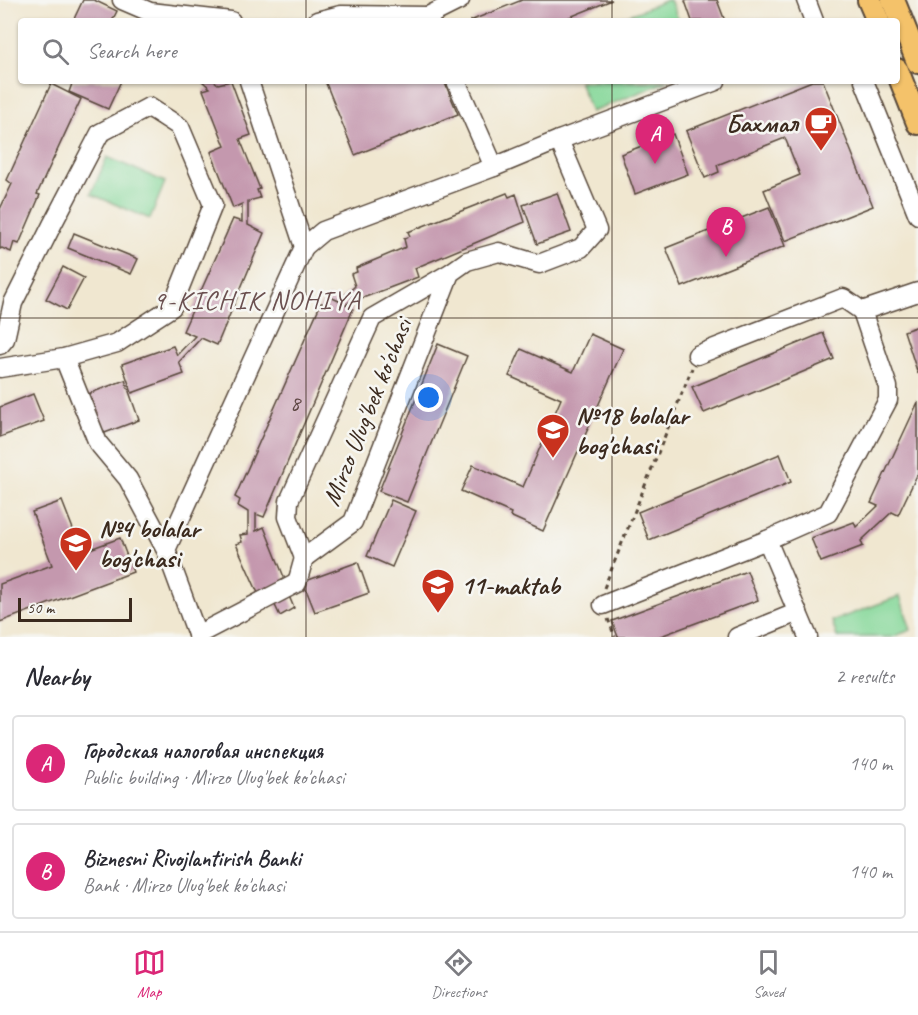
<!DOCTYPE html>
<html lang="en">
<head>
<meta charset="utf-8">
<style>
	body { margin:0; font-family:Caveat,sans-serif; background:#f7f7f7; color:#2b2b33 }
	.scale { position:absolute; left:18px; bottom:15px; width:114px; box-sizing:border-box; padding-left:6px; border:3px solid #3b2a1e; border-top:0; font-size:16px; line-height:21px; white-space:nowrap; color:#3b2a1e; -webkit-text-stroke:4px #f6f6f2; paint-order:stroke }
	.you { position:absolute; left:429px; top:398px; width:21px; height:21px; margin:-15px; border:4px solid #fff; border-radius:50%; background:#1a73e8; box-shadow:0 0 0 9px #1a73e833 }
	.badge { display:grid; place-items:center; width:39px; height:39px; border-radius:50%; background:#db2777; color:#fff; font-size:20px; font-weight:700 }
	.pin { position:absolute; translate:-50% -50px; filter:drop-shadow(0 2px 3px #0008) }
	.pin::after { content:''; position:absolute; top:32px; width:21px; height:18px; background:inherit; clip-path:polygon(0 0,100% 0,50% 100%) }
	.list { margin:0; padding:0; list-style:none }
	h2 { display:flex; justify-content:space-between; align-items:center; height:78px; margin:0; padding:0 24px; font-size:26px }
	h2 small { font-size:20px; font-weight:400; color:#7c7c81 }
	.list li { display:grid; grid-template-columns:39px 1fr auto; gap:18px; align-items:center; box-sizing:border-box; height:96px; margin:0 12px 12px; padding:0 12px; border:2px solid #e1e1e2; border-radius:6px }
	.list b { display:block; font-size:22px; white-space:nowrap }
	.list p { margin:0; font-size:20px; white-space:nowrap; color:#7c7c81 }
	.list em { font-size:20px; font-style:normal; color:#7c7c81 }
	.icon { flex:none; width:33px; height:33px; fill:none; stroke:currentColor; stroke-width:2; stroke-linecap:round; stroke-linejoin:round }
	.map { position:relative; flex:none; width:918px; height:637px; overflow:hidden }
	.search { position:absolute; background:#fff; box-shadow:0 2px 4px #0004; left:18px; right:18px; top:18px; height:66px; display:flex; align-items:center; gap:15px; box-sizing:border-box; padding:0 21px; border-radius:6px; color:#7c7c81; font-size:22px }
	.sheet { height:294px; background:#fff }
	nav { display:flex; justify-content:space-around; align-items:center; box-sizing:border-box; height:84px; border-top:2px solid #e1e1e2; background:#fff; font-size:16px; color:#7c7c81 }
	nav a { display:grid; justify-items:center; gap:3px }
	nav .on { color:#db2777 }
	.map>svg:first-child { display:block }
	.green { fill:#84d798; stroke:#60805b; stroke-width:1.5 }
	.building { fill:#c498ae }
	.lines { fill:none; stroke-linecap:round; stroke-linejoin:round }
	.minor-casing { stroke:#564639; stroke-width:21 }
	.major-casing { stroke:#564639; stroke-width:26 }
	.path { stroke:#564639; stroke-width:3; stroke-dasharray:4.5 4.5; stroke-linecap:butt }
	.minor { stroke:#fff; stroke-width:18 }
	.major { stroke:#f4c26a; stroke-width:22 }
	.grid { fill:none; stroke:#3b2a1e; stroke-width:1.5; stroke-opacity:0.55 }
	.labels { text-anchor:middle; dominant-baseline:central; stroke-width:5; stroke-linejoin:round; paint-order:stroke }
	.number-label { font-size:22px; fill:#5d4642 }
	.poi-label { font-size:26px; font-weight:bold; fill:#3b2a1e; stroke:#f6f6f2; text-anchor:start }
	.street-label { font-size:26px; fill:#3b2a1e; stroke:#f6f6f2 }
	.neighbourhood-label { font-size:27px; letter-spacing:1.5px; fill:#6b5050; stroke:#f6f6f2 }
</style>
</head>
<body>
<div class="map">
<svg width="918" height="637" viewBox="0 0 918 637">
	<rect width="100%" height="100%" fill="#f6f6f2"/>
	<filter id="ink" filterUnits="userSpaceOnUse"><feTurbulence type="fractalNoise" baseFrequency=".0167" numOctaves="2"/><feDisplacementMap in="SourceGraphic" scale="12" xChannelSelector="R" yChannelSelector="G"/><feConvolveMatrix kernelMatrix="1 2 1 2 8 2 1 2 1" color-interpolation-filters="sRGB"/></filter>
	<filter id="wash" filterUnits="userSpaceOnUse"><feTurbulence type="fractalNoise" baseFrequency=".008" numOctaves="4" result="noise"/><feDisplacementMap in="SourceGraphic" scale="24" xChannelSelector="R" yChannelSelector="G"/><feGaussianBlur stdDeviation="1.35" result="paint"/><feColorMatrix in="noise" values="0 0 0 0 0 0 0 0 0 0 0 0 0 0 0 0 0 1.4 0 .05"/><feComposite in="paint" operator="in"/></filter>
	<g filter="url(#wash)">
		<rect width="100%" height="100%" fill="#f0e7d0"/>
		<g class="green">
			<path d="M667,0H670L679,21H614Z"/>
			<path d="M579,81H668L591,112Z"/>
			<path d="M107,157L165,182L150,219L91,194Z"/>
			<path d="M900,596L911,630L892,637H837L832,621Z"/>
		</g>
		<g id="blocks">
			<g class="building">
				<path d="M83,0H94L117,11L112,21H73Z"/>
				<path d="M522,0H612L560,21H470Z"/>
				<path d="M688,0H717L725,21H692L685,1Z"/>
				<path d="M73,81H121L108,109L69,92Z"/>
				<path d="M202,81H214L218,84L231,81L251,135L240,139L260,189L257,190L260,198L248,201V225L264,233L217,345L201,338L179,362L184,374L132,393L122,364L173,346L177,355L195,336L183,331L233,219L242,222V204L233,208L211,152L225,146L203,90L210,88Z"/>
				<path d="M325,81H444L458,114L355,155Z"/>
				<path d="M812,81H823L873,206L785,241L764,190L800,175L785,138L717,165L719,172L705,178L686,131Z"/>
				<path d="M51,84L81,99L37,194L40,195L19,244L14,242L11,252L2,248L0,249V209L12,184L7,180Z"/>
				<path d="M673,134L688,174L635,194L621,154Z"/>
				<path d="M507,193L509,197L516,194L525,222L415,268L418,277L360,299L358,295L346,305L353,309L264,517L256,514V531L264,527L286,582L258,593L236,544L242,542L240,535L248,534V512L238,506L240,500L235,497L321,303L324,304L328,296L339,301L355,286L351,274L357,272L356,268L406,247L404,239L410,236L408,232Z"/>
				<path d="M557,193L571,232L537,244L523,205Z"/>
				<path d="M769,207L785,246L682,287L666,248Z"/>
				<path d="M74,233L138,259L131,274L68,248Z"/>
				<path d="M63,267L84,278L67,310L46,299Z"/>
				<path d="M918,326V374L904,331Z"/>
				<path d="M823,333L834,359L704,413L692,387Z"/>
				<path d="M590,334L623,349L543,531L510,516L511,513L461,491L473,465L523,487L561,399L509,376L521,349L573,372Z"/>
				<path d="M438,344L467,356L407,502L379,491Z"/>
				<path d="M125,380L139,420L102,434L88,394Z"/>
				<path d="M33,394L44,421L0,437V407Z"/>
				<path d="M918,402V473L898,515L892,512L861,541L863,546L821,562L811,538L854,522L856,527L878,506L871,503Z"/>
				<path d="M780,454L791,482L649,540L638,512Z"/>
				<path d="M391,500L416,511L392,567L367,556Z"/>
				<path d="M62,501L82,552L120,538L133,572L0,622V584L52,565L32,512Z"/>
				<path d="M358,562L369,593L315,612L303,582Z"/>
				<path d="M747,571L758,600L658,637H618L612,621Z"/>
				<path d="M289,596L294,608L280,616L274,603Z"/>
			</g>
		</g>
	</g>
	<g filter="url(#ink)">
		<use href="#blocks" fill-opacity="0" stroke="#564639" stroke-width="1.5"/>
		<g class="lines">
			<g class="minor-casing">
				<g id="minor">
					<path d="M122,0L150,12L231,21"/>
					<path d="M806,0L814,21"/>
					<path d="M317,21L341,15L428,16"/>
					<path d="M430,21L428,16L460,0"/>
					<path d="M456,81L494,167"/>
					<path d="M864,81L918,215"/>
					<path d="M304,247L323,231L494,167L559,140L716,81"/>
					<path d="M450,273L353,522L304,558L288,517L289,501L372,318L450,273L467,261L499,252L539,264L581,248L597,230L559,140"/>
					<path d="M0,345L5,339L13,303L52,225L100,133L149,107L180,127L213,205L172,307L117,343L64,358L0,368"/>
					<path d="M697,355L843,298L862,311"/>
					<path d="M64,358L98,443L128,479L166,550L198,637"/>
					<path d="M767,540L828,513L888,400V387L862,311L918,292"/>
					<path d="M166,550L304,247L249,81"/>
					<path d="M603,605L767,540L808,637"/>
					<path d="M197,635L297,583L304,558"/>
					<path d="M737,637L798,612"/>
				</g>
			</g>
			<g class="major-casing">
				<g id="major">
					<path d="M869,0L878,21"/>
					<path d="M893,0L918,62"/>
					<path d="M897,70L918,123"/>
				</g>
			</g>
			<g class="path">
				<path d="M604,588L692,368"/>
				<path d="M608,619L615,637"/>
			</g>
			<use href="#minor" class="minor"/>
			<use href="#major" class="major"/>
		</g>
	</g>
	<path class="grid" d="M306,0V21M612,0V21M306,81V637M612,81V637M0,318H918"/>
	<defs>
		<g id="cafe-pin" transform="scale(1.725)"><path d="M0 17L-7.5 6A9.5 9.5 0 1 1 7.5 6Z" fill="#c8321e" stroke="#f6f6f2"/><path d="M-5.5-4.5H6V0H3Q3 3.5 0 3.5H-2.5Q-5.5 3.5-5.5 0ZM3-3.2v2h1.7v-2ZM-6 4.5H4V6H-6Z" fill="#fff"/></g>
		<g id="school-pin" transform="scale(1.725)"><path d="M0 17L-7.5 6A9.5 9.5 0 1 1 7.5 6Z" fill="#c8321e" stroke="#f6f6f2"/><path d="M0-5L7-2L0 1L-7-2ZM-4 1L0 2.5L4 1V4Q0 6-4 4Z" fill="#fff"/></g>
	</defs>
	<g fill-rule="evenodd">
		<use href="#cafe-pin" x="821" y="123"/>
		<use href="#school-pin" x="553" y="430"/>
		<use href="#school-pin" x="76" y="543"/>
		<use href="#school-pin" x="438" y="585"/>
	</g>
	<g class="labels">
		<g class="number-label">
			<text x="295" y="403">8</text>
		</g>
		<g class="poi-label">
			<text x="798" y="123" text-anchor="end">Бахмал</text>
			<text x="576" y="415">№18 bolalar<tspan x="576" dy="30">bog'chasi</tspan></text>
			<text x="99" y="528">№4 bolalar<tspan x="99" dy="30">bog'chasi</tspan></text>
			<text x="461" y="585">11-maktab</text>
		</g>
		<g class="street-label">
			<text transform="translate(367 412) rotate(-68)">Mirzo Ulug'bek ko'chasi</text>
		</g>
		<g class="neighbourhood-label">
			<text x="257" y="300">9-KICHIK NOHIYA</text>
		</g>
	</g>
</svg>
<div class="scale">50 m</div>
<div class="you"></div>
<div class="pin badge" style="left:655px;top:164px">A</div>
<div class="pin badge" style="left:726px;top:257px">B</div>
<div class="search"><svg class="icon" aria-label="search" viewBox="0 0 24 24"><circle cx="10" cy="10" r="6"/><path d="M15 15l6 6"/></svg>Search here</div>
</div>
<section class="sheet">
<h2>Nearby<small>2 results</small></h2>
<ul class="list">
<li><span class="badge">A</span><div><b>Городская налоговая инспекция</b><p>Public building · Mirzo Ulug'bek ko'chasi</p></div><em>140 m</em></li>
<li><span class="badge">B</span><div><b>Biznesni Rivojlantirish Banki</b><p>Bank · Mirzo Ulug'bek ko'chasi</p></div><em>140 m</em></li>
</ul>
</section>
<nav>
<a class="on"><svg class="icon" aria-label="map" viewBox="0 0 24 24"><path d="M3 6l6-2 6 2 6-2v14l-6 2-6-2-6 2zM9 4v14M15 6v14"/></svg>Map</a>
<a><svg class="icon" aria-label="directions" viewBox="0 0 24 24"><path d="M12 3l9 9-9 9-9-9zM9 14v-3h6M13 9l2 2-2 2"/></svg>Directions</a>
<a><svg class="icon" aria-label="saved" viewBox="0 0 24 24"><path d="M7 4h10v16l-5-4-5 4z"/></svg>Saved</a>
</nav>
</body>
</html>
